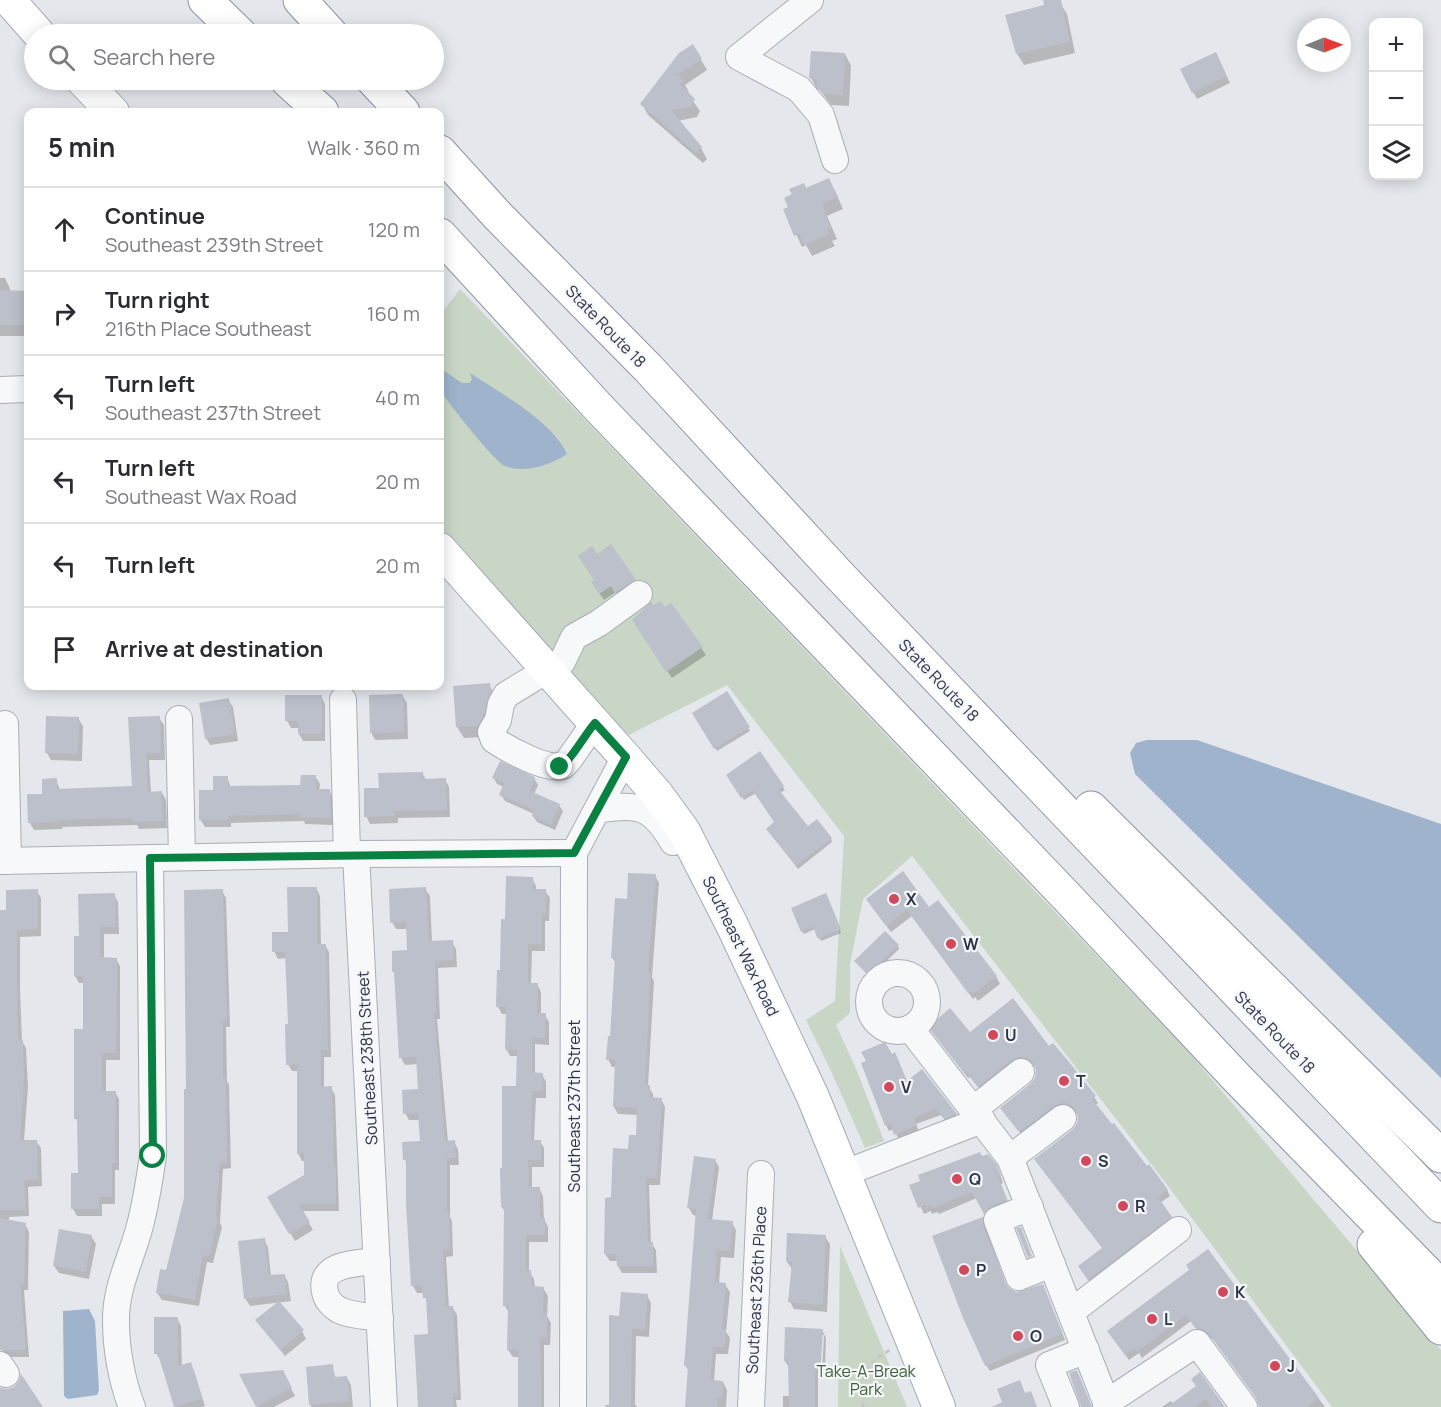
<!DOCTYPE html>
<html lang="en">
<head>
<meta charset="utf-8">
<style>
	body { margin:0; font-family:Manrope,sans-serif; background:#f7f7f7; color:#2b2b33 }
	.controls { position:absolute; right:18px; top:18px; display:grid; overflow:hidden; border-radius:12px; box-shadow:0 3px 15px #0003 }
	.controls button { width:54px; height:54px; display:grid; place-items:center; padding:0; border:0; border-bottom:2px solid #e1e1e2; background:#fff; color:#2b2b33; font:30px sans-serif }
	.compass { position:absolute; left:1297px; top:18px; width:54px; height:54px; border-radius:50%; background:#fff; box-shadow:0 3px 15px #0003; rotate:89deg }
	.stop { position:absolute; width:18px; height:18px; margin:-14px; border:4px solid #0b8043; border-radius:50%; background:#fff }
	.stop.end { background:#0b8043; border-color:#fff; box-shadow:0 2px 6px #0008 }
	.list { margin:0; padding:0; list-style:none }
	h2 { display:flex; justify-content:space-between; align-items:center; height:78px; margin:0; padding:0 24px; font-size:26px }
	h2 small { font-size:20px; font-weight:400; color:#7c7c81 }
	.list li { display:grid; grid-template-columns:39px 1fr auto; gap:18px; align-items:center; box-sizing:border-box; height:84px; padding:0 24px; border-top:2px solid #e1e1e2 }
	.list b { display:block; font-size:22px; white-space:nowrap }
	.list p { margin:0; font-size:20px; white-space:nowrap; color:#7c7c81 }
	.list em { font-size:20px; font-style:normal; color:#7c7c81 }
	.icon { flex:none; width:33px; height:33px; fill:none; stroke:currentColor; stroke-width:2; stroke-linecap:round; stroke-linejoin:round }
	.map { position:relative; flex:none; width:1441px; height:1407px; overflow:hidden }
	.search { position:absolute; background:#fff; box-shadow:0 3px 15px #0003; left:24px; top:24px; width:420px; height:66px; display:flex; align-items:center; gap:15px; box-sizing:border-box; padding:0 21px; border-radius:33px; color:#7c7c81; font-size:22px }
	.panel { position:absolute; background:#fff; box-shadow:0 3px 15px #0003; left:24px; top:108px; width:420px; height:582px; border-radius:12px }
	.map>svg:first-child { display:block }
	.green { fill:#c9d6c5 }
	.water { fill:#9fb4cc }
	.shadow { fill:#0003 }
	.building { fill:#bbc0ca }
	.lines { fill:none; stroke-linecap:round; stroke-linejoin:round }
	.minor-casing { stroke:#a9aeb7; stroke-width:28 }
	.major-casing { stroke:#a3abb8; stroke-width:34 }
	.highway-casing { stroke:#8b94a3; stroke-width:35 }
	.path { stroke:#c2c5cb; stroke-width:3; stroke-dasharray:4.5 4.5; stroke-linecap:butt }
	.minor { stroke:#f7f8fa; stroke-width:26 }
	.major { stroke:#fff; stroke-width:32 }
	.highway { stroke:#fff; stroke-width:33 }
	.route { stroke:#0b8043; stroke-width:8 }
	.poi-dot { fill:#d1495b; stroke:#f4f6f9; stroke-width:2 }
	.labels { text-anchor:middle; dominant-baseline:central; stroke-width:4.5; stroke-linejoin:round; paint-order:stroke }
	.street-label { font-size:16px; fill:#2b3445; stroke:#f4f6f9 }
	.poi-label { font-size:16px; font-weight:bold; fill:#2b3445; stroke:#f4f6f9; text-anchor:start }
	.park-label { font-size:16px; fill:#3f6138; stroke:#f4f6f9 }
</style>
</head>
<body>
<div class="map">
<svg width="1441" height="1407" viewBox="0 0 1441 1407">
	<rect width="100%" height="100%" fill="#e4e7ec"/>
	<g class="green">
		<path d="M460,289L1187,1050L1441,1350V1407H1332L1168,1186L912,856L863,899L850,964V1013L836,1025L857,1071L884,1141L865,1148L831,1071L806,1020L835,1001L844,836L727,685L627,736L499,603L440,527V315Z"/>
		<path d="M840,1246L907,1407H838Z"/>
	</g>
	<g class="water">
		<path d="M440,368L462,383H469L472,380L470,373C499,392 553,422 567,454C551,465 524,474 505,466C495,462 448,403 441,391C438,385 439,375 440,368Z"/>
		<path d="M1147,740H1197L1441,824V1078L1135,774L1130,753L1136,743Z"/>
		<path d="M89,1309L95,1321L99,1390L97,1395L68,1399L64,1396L63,1311Z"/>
	</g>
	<g class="shadow">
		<path d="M1053,0L1060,3L1067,14L1075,53L1024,65L1017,54L1046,6Z"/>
		<path d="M693,46L707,70L685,85L689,92L687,93L700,111L697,117L678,121L701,148L707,159L703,163L648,115L642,104Z"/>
		<path d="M845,54L851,66L849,106L831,105L820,90L817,89L811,78Z"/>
		<path d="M1219,61L1230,83L1197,99L1193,92Z"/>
		<path d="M806,189L835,191L843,209L827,216L837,239L832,241L835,246L812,256L806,245L802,247L785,210Z"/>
		<path d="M0,278H5L11,291L28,293V336H0Z"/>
		<path d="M28,472V483L25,477Z"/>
		<path d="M597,556L635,580L639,588L621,599L616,592L604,600L597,590Z"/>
		<path d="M651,604L664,610L671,605L706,655L672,678L633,620Z"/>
		<path d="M489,685L496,697L484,737L464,738L457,727L455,687Z"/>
		<path d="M727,693L750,731L717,751L694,714Z"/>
		<path d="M402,695L407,703L408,739L375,740L371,732Z"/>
		<path d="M321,696L325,704V741H303L299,734V728H291L287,721Z"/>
		<path d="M228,700L233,707L238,741L210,745L206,738Z"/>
		<path d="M47,718H78L83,726L82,761L51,760L47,753Z"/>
		<path d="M159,718L164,725L165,760H149L151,793H162L166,800L167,828L139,829L137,825L62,827L63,829L34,830L30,823L44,795L56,780L60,790L134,788L130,719Z"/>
		<path d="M760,753L785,790L780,793L807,828L831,839L832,842L798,869L770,832L776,822L756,793L744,800L728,775Z"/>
		<path d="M423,774L426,780H445L449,787L450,817L398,818V823L370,824L366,816L380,789Z"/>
		<path d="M315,776L320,784L319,791H329L334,798V825L305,824L304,821L231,823V827H205L200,819L215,792L227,777L231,788L302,787Z"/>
		<path d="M494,778H534L538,785L534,794L559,805L563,811L555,830L537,822L533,816L534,814L505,801L501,795L504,787L497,784Z"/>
		<path d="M655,876L659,883L652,977L654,981L648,1086L653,1094V1099H661L665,1107L660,1185H649L651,1243L656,1250L657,1273H622L618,1266V1261H610L605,1254L612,1199L629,1150L637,1137L638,1115L618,1114L614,1107L616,1067H612L608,1059L611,1037L616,964L612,957L629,900Z"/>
		<path d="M532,878L536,886V891H545L550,898L549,921H545V951H532L531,984H537L541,992V1015H545L549,1022V1045L535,1044V1074H542L546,1082V1098H536L534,1141H540L544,1148V1167H532V1188H539L543,1196L544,1219L548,1227V1242H529V1271L534,1279L535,1288H543L548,1296L547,1316L551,1323L550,1345H544V1407H520L519,1357H513L508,1350L509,1313L505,1306V1212L502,1207L517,1087L518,1056H510L506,1049L507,1014H502L498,1007L507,920Z"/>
		<path d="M316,888L320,896L321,945H325L329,952L331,1057H324V1088H331L335,1095L339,1211H302L313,1230L295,1241L269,1198L306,1176V1161H302L298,1153L299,1071H292L288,1064L290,1025L287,958L278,959L274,951L289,933Z"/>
		<path d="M425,889L430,896L432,942H452L456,949L457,967L438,968L440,1019H437L448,1142H454L458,1149L459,1165H450V1217L452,1221L453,1256L446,1257L449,1308H453L457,1315L461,1400H456L457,1407H420L429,1336L428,1303L424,1293H417L413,1286L407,1164L405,1160L404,1143L421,1142L420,1120H409L405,1113L419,1091L418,1064L405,1065L401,1058L393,952H408V929H396L392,922Z"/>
		<path d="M37,891L41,898V936L20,937V989L22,1041L26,1048L28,1087L24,1141H36L41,1148L42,1186L28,1187L29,1216L9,1217V1221L25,1224L29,1232L28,1290H24L29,1357H6L2,1350L0,1328V912H7Z"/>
		<path d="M222,891L226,898L230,1027H226L227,1081L229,1085L231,1168L223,1169L220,1223L222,1227L213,1263L207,1262L199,1306L162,1300L157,1293L167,1272L185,1198L188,1090Z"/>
		<path d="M114,895L118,902L119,934H104V959H116L120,966V1060H106V1092H115L119,1099V1170H115V1204H102V1216H77L73,1209L80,1174L79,1124L76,1119L84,1031L85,983H79L75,976L81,937Z"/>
		<path d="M827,898L841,933L821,941L815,929L804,934L802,931Z"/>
		<path d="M872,907L929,909L996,976L1000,984L978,1001L975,997L973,999L912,916L891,932Z"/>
		<path d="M898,946L899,949L870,977L858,964Z"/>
		<path d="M933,1033L970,1034L1049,1048L1094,1097L1098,1103L1095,1105L1167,1190L1170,1196L1160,1203L1174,1223L1092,1285L1083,1273L1104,1249L1074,1131L1078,1125V1114L1073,1110L1066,1109L1024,1137L1005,1114L1036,1079V1067L1032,1064L1023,1063L982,1092L970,1077L968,1078Z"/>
		<path d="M907,1083L956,1114L959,1120L948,1124L941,1115L916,1124L919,1132L899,1140L894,1129L889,1131L886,1125Z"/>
		<path d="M982,1158L1000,1174L1003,1183L1001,1184L1010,1207L988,1220L977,1198L939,1214L937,1212L932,1214L931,1211L924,1214L911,1186Z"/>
		<path d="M715,1160L719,1167L712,1221L732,1223L736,1230L734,1258L721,1257L719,1284L725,1285L730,1292L726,1332L730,1338L728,1354H716L714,1382H723L727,1390L726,1407H686L689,1372L686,1366L697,1216L693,1215L689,1208Z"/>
		<path d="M982,1218L1007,1287L1017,1293L1043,1285L1065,1340L990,1371L986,1365Z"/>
		<path d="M91,1236L96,1244L89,1279L59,1273L54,1266Z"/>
		<path d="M825,1237L830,1244L827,1312L794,1309L790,1302L792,1269L787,1262Z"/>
		<path d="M264,1240L268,1247L271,1276L284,1275L288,1282L291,1301L250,1306L245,1298Z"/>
		<path d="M1208,1251L1325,1407H1260L1259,1401L1215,1341L1208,1336L1201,1335L1191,1321L1142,1358L1139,1353L1129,1360L1113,1338L1191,1271Z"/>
		<path d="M647,1295L651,1303L649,1337L636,1336L635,1404L637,1407H606L605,1405H610L621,1318Z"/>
		<path d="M177,1318L181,1326L182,1367L190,1364L194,1371L205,1406L202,1407H176L161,1361L156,1353Z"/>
		<path d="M257,1321L302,1331L306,1339L285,1356Z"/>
		<path d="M822,1330L826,1338L825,1370H822L824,1335H821L818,1369V1407H783V1396H790V1369L785,1361Z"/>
		<path d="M332,1366L336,1379L347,1378L351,1385L353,1407H311L307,1369Z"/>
		<path d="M282,1371L295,1396L274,1407H258L241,1376Z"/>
		<path d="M1197,1386L1224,1407H1162L1171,1401L1173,1404Z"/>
	</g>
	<g class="building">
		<path d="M1043,0H1061L1070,42L1016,54L1005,15L1044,5Z"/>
		<path d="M693,44L702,59L677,75L683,80L680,84L695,99L691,107L671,110L702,147L696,153L640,104L679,53Z"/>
		<path d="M811,51L845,53L843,95L823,94L817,87V80L809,78Z"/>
		<path d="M1216,52L1227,76L1192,93L1180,69Z"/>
		<path d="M829,178L838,197L822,204L831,228L827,229L829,234L804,245L799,234L794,236L783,209L788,207L784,198L792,194L789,189L804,183L806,188Z"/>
		<path d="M0,290L28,291V325H0Z"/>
		<path d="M611,544L636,580L615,593L611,586L599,594L591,582L594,580L578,556L592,546L597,554Z"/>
		<path d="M660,601L665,607L671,603L703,647L666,672L632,620L651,602L654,605Z"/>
		<path d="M490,683L491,692L484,715L478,726L456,727L453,686Z"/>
		<path d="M727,691L750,727L714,749L692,713Z"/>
		<path d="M403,694L404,732L370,733L369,695Z"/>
		<path d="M285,695H322V734H298V721H285Z"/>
		<path d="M229,698L235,734L205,739L199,703Z"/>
		<path d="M46,716L79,717L78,754L45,753Z"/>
		<path d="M160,716L161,753H146L148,792L162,791L163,821L133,822V818L59,820V822L28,823L27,794H42V779L57,778V789L132,786L128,717Z"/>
		<path d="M760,751L784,786L779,790L808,826L817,819L832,838L796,866L766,829L774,822L753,791L741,798L726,775Z"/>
		<path d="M500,761L535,777L530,791L560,804L551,825L532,816L534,810L499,795L504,783L492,778Z"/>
		<path d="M423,772V779L446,778L447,810L394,811L395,816L364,817V788H379L378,773Z"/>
		<path d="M301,775H316V789H330L331,818L300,817V814L228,816V820H199V790H213V776H228V786L300,785Z"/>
		<path d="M903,871L929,907L938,900L997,976L973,994L970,991L968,993L907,910L886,926L866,899Z"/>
		<path d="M628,873L656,874L648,972H651L645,1085H650V1097L662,1098L657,1178H646L648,1242H653V1266H617L616,1254H604L605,1198L611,1197L613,1148L628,1149L629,1135H636L637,1108L613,1107L615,1060H606L608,1036H610L615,958H611L615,898L627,899Z"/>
		<path d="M506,876L533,877V889H546V914H542V945L528,944V983H538L537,1013H546L545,1038H532V1072L543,1073L542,1091H532L531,1140H541V1160H528L529,1187H540V1218H545V1235H526V1270H531L532,1286L544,1287L543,1314H547V1338H540L541,1407H518V1350H507L508,1306H503L504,1207H501L500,1168H502V1086H516L517,1050L505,1049L506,1007H496L497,970H500L501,919H505Z"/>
		<path d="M287,887H317V944H326L328,1050H321V1087L332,1086L334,1166H336V1204H299L310,1222L289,1234L267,1197L304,1175V1153L297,1154V1064L286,1065L285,1024H288L285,952H272V932H288Z"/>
		<path d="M426,887L429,941L453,940L454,960L435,961L436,1012H434L445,1141L455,1140L456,1158H447V1212H449L450,1249L443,1250L446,1306H453L458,1393H453L454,1407H418L414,1335L428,1334L426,1298H423L422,1286H411L406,1204V1160H403L402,1142L420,1141L418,1113L403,1114L402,1090L418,1089L416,1057L399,1058L394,972H392V951L407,950L406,922L390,923L389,889Z"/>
		<path d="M38,889V929L17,930V981L18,1040H23L24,1079L20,1140H37L38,1179L24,1180L26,1210H0V910H6V890Z"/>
		<path d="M223,889L227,1020H223V1077H226L227,1162H220L216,1218H218L209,1256L203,1255L195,1300L156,1293L160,1269L166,1270L184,1198V1089H186L184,890Z"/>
		<path d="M115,893L116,927H100V957L117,958L116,1053H102V1091H116L115,1163H112V1197H99V1209H71V1173H78L77,1119H74V1029H83V976H74V936H79L78,894Z"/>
		<path d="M826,893L841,929L818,939L813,927L801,932L791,908Z"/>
		<path d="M885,931L899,945L868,975L854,961Z"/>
		<path d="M1013,998L1049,1046L1053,1043L1069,1062L1096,1096L1092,1099L1112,1124L1114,1123L1147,1166L1149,1164L1168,1190L1158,1197L1172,1217L1088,1280L1078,1266L1102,1248L1034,1159L1072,1130L1077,1124L1078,1117L1075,1109L1068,1104L1062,1103L1054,1106L1019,1132L1000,1108L1030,1084L1035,1078L1036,1070L1032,1062L1027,1058L1019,1057L1012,1060L978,1087L966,1072L964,1073L928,1027L950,1008L970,1032Z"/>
		<path d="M885,1042L892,1054L895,1052L907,1081L922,1069L957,1114L944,1119L936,1109L914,1118L917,1125L894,1135L890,1123L885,1126L861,1063L866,1061L861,1052Z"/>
		<path d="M980,1152L982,1156L988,1154L997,1165L1001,1176L998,1177L1007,1200L991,1206L984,1214L972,1192L933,1208L932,1205L927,1208L926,1205L918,1208L909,1185L920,1181L918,1175Z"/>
		<path d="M694,1156L716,1159L708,1219L733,1221L730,1251L717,1250L715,1282L726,1283L722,1329H726L725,1347H713L710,1380L723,1381L722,1398H718L717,1407H685L688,1367L684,1366L696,1209L687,1208Z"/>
		<path d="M983,1217V1225L1005,1283L1010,1289L1017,1292L1043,1284L1063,1334L985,1366L963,1318L932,1236Z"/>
		<path d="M0,1218L26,1223L24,1284H20L26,1350H0Z"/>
		<path d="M1021,1227L1032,1256L1028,1258L1016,1228Z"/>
		<path d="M59,1229L92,1235L86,1272L53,1266Z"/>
		<path d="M787,1233L826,1235L823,1305L788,1302L792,1262H786Z"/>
		<path d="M265,1238L269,1275L285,1274L287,1294L244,1299L238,1241Z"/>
		<path d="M1208,1249L1319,1398L1307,1407H1259L1256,1398L1209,1334L1203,1329L1195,1328L1186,1315L1137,1352L1134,1348L1125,1355L1107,1331L1189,1270L1186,1265Z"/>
		<path d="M621,1292L648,1294L645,1330L632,1329L631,1407H609V1315L619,1316Z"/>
		<path d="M279,1301L304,1330L280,1350L255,1320Z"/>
		<path d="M154,1317H178V1366L191,1362L202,1399L174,1407L158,1354H154Z"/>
		<path d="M785,1327L823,1329L821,1363L815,1362V1407H789L788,1361H784Z"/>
		<path d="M333,1364L334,1377L347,1376L350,1401L309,1405L306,1367Z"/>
		<path d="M283,1370L292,1388L256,1407L239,1374Z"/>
		<path d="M1077,1370L1092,1407H1081L1069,1373Z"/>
		<path d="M1200,1372L1225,1407H1211L1205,1399L1195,1407H1167L1196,1386L1191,1379Z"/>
		<path d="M21,1374L43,1407H0V1388L8,1389L14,1387L19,1381Z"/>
		<path d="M1020,1380L1025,1393L1031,1391L1037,1407H992L1002,1402L997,1389Z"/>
	</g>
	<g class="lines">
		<g class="minor-casing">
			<g id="minor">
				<path d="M810,0L739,57L799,89L821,115L835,160"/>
				<path d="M0,390L28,389"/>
				<path d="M547,670L506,695L501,704L498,720L491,732L494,740C506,748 550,773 564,765C568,763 588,731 595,723"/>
				<path d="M552,675L563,660L574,637L599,623L639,594"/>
				<path d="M343,700L347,854"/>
				<path d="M179,719L182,857"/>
				<path d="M5,724L8,861"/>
				<path d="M597,810C637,803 652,805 673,842"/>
				<path d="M356,854L384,1407"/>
				<path d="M0,861L356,854L574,853"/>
				<circle cx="898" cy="1002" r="29"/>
				<path d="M910,1028L1010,1158L1108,1407"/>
				<path d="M973,1110L1021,1072"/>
				<path d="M1010,1158L1063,1118"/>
				<path d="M845,1173L982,1120"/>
				<path d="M1030,1207L997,1220L1019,1277L1052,1264"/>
				<path d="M377,1261C358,1263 318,1263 325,1292C326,1299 332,1306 339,1310C351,1316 367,1316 380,1318"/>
				<path d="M1071,1312L1178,1230"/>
				<path d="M0,1365L6,1374"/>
				<path d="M1106,1403L1197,1343L1244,1407"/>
				<path d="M132,1407C122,1382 116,1349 116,1322C115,1289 131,1259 139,1229C146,1205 149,1181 153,1156L150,858"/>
				<path d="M573,1407L574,853L625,757"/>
				<path d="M751,1407L761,1174"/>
				<path d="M1066,1407L1049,1365L1086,1350"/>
			</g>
		</g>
		<g class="major-casing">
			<g id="major">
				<path d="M9,0L39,34"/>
				<path d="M82,80L113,112"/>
				<path d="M440,549L625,757L657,794L684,831L732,925L813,1097L939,1407"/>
			</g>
		</g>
		<g class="highway-casing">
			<g id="highway">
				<path d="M205,0L240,34"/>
				<path d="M300,0L331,34"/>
				<path d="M287,80L322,112"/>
				<path d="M373,80L403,112"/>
				<path d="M440,152L498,216L648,368L840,576L1441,1206"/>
				<path d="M440,235L598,407L1067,897L1236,1077L1441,1287"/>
				<path d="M1091,808L1441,1156"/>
				<path d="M1374,1245L1441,1328"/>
			</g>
		</g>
		<path class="path" d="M863,1407C863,1378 862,1366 890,1350"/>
		<use href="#minor" class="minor"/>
		<use href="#major" class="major"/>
		<use href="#highway" class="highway"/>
	</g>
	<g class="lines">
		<path class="route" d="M153,1156L150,858L574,853L626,757L595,723C586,733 569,763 560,767"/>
	</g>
	<g class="poi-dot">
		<circle cx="894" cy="899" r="6"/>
		<circle cx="951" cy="944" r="6"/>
		<circle cx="993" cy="1035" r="6"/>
		<circle cx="1064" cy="1081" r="6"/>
		<circle cx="889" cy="1087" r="6"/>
		<circle cx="1086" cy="1161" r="6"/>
		<circle cx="957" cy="1179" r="6"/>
		<circle cx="1123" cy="1206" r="6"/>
		<circle cx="964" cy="1270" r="6"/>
		<circle cx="1223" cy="1292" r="6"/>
		<circle cx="1152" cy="1319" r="6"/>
		<circle cx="1018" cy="1336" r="6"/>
		<circle cx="1275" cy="1366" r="6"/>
	</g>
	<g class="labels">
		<g class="street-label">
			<text transform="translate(606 326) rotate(46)">State Route 18</text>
			<text transform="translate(939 680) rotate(46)">State Route 18</text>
			<text transform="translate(741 946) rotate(64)">Southeast Wax Road</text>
			<text transform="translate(1275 1032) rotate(46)">State Route 18</text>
			<text transform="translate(367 1058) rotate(-93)">Southeast 238th Street</text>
			<text transform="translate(574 1106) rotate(-90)">Southeast 237th Street</text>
			<text transform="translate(756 1290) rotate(-87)">Southeast 236th Place</text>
		</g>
		<g class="poi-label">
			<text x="906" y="899">X</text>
			<text x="963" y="944">W</text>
			<text x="1005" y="1035">U</text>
			<text x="1076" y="1081">T</text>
			<text x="901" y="1087">V</text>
			<text x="1098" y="1161">S</text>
			<text x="969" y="1179">Q</text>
			<text x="1135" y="1206">R</text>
			<text x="976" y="1270">P</text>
			<text x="1235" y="1292">K</text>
			<text x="1164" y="1319">L</text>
			<text x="1030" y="1336">O</text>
			<text x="1287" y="1366">J</text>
		</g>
		<g class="park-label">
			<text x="866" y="1371">Take-A-Break<tspan x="866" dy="18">Park</tspan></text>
		</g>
	</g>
</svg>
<div class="controls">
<button>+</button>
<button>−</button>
<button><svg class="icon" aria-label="layers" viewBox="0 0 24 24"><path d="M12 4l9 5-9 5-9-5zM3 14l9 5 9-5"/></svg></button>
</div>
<svg class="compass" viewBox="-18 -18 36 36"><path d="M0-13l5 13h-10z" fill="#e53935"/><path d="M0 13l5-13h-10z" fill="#7c7c81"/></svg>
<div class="stop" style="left:153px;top:1156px"></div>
<div class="stop end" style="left:560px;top:767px"></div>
<div class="search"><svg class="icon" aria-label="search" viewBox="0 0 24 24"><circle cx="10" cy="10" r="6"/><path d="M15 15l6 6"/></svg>Search here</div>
<section class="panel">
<h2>5 min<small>Walk · 360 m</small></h2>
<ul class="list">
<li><svg class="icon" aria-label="ahead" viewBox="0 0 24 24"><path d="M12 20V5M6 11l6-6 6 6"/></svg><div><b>Continue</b><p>Southeast 239th Street</p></div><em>120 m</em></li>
<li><svg class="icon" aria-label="right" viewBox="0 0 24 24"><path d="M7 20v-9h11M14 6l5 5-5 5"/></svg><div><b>Turn right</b><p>216th Place Southeast</p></div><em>160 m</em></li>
<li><svg class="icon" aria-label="left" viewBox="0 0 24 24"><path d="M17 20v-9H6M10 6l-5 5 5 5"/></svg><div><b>Turn left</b><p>Southeast 237th Street</p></div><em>40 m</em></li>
<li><svg class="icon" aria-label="left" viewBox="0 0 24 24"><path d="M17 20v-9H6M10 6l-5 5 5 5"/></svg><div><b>Turn left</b><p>Southeast Wax Road</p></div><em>20 m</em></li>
<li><svg class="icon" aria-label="left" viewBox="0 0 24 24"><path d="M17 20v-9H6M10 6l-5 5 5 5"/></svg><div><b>Turn left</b></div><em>20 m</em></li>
<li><svg class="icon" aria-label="arrive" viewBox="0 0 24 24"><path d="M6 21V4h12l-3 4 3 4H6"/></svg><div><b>Arrive at destination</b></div></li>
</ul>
</section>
</div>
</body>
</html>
